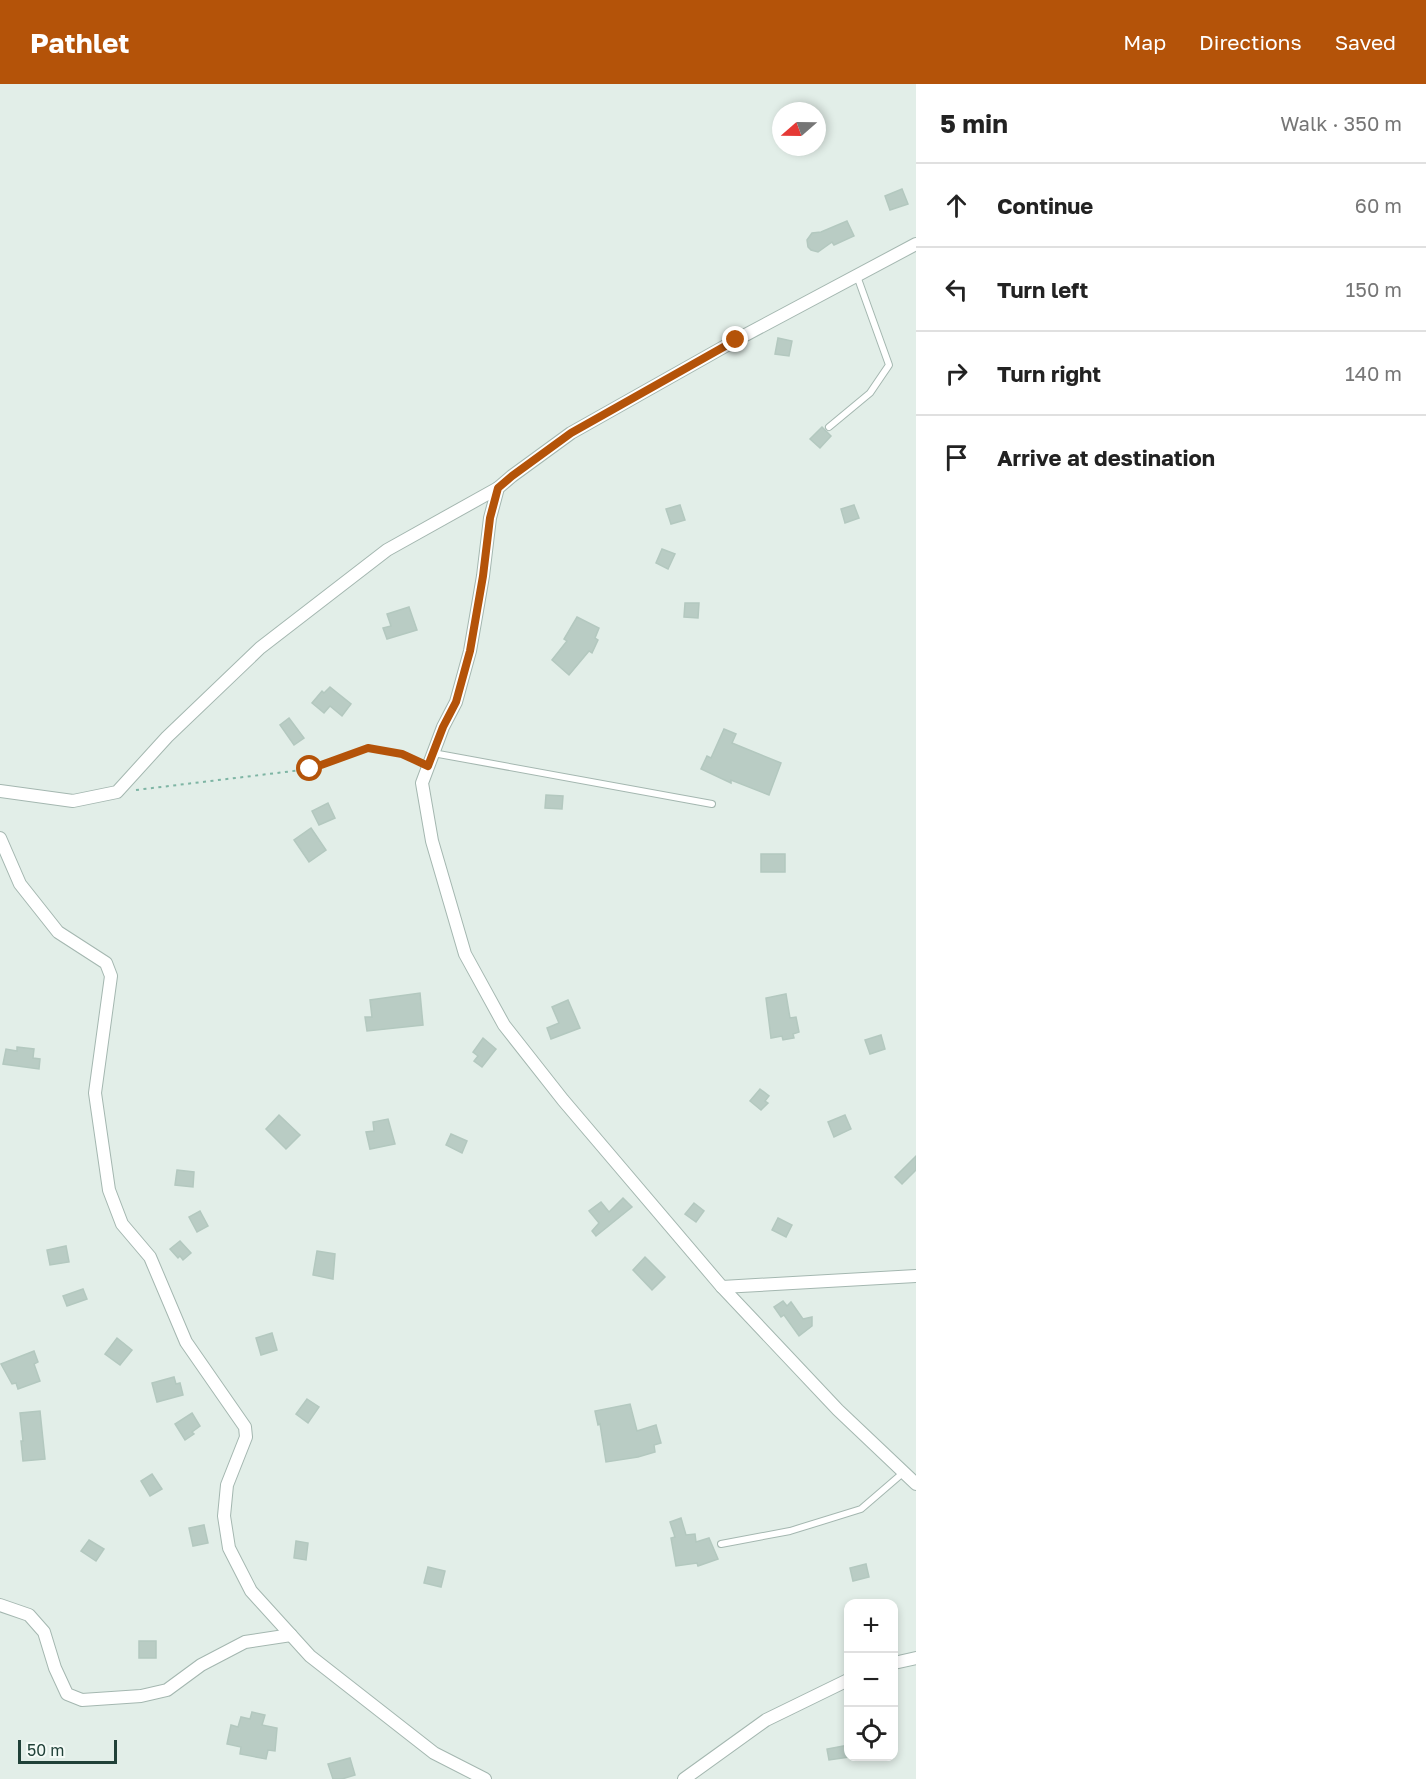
<!DOCTYPE html>
<html lang="en">
<head>
<meta charset="utf-8">
<style>
	body { margin:0; font-family:"Golos Text",sans-serif; background:#f6f6f6; color:#222 }
	.controls { position:absolute; right:18px; bottom:18px; display:grid; overflow:hidden; border-radius:12px; box-shadow:0 3px 9px #0003 }
	.controls button { width:54px; height:54px; display:grid; place-items:center; padding:0; border:0; border-bottom:2px solid #e0e0e0; background:#fff; color:#222; font:30px sans-serif }
	.compass { position:absolute; left:772px; top:18px; width:54px; height:54px; border-radius:50%; background:#fff; box-shadow:0 3px 9px #0003; rotate:250deg }
	.scale { position:absolute; left:18px; bottom:15px; width:99px; box-sizing:border-box; padding-left:6px; border:3px solid #204138; border-top:0; font-size:16px; line-height:21px; white-space:nowrap; color:#204138; -webkit-text-stroke:4px #f3faf6; paint-order:stroke }
	.stop { position:absolute; width:18px; height:18px; margin:-14px; border:4px solid #b45309; border-radius:50%; background:#fff }
	.stop.end { background:#b45309; border-color:#fff; box-shadow:0 2px 6px #0008 }
	.list { margin:0; padding:0; list-style:none }
	h2 { display:flex; justify-content:space-between; align-items:center; height:78px; margin:0; padding:0 24px; font-size:26px }
	h2 small { font-size:20px; font-weight:400; color:#767676 }
	.list li { display:grid; grid-template-columns:39px 1fr auto; gap:18px; align-items:center; box-sizing:border-box; height:84px; padding:0 24px; border-top:2px solid #e0e0e0 }
	.list b { display:block; font-size:22px; white-space:nowrap }
	.list em { font-size:20px; font-style:normal; color:#767676 }
	.icon { flex:none; width:33px; height:33px; fill:none; stroke:currentColor; stroke-width:2; stroke-linecap:round; stroke-linejoin:round }
	.map { position:relative; flex:none; width:916px; height:1695px; overflow:hidden }
	header { display:flex; align-items:center; gap:36px; box-sizing:border-box; height:84px; padding:0 30px; background:#b45309; color:#fff }
	header strong { font-size:28px }
	nav { display:flex; gap:33px; margin-inline-start:auto; font-size:21px }
	main { display:flex }
	aside { flex:1; background:#fff }
	.map>svg:first-child { display:block }
	.building { fill:#b9ccc4; stroke:#b3c8bf; stroke-width:1.5 }
	.lines { fill:none; stroke-linecap:round; stroke-linejoin:round }
	.lane-casing { stroke:#a4b7b0; stroke-width:8 }
	.street-casing { stroke:#a4b7b0; stroke-width:14 }
	.path { stroke:#7eb5a4; stroke-width:2; stroke-dasharray:3 4.5; stroke-linecap:butt }
	.lane { stroke:#fff; stroke-width:6 }
	.street { stroke:#fff; stroke-width:12 }
	.route { stroke:#b45309; stroke-width:8 }
</style>
</head>
<body>
<header>
<strong>Pathlet</strong>
<nav><a>Map</a><a>Directions</a><a>Saved</a></nav>
</header>
<main>
<div class="map">
<svg width="916" height="1695" viewBox="0 0 916 1695">
	<rect width="100%" height="100%" fill="#e2eee8"/>
	<g class="building">
		<path d="M902,105L908,120L890,126L885,112Z"/>
		<path d="M847,137L854,152L834,161L832,158L818,168L811,166L808,163L807,156L812,149L821,148Z"/>
		<path d="M778,254L792,257L789,272L775,270Z"/>
		<path d="M822,343L831,352L820,364L810,355Z"/>
		<path d="M680,421L685,436L671,440L666,425Z"/>
		<path d="M854,421L859,434L845,439L841,425Z"/>
		<path d="M662,465L675,470L668,485L656,479Z"/>
		<path d="M685,519H699L698,534L684,533Z"/>
		<path d="M409,523L417,546L387,555L383,544L391,542L387,530Z"/>
		<path d="M577,533L599,544L595,554L598,556L592,569L589,567L569,591L552,576L567,557L564,555Z"/>
		<path d="M330,603L351,620L342,632L330,622L324,629L312,619L322,607L324,609Z"/>
		<path d="M289,634L304,654L294,661L280,641Z"/>
		<path d="M724,645L736,650L732,659L781,679L769,711L731,696V699L701,685L707,672L711,674Z"/>
		<path d="M546,711L563,712L562,725L545,724Z"/>
		<path d="M328,719L335,734L319,741L312,727Z"/>
		<path d="M311,744L326,766L309,778L294,756Z"/>
		<rect x="761" y="770" width="24" height="18"/>
		<path d="M420,909L423,941L367,947L365,933H372L370,916Z"/>
		<path d="M786,910L790,934L796,933L799,948L793,950L794,954L783,956L782,952L771,954L766,914Z"/>
		<path d="M568,916L580,944L551,955L547,944L559,939L552,923Z"/>
		<path d="M881,951L885,965L870,970L865,956Z"/>
		<path d="M483,954L496,965L482,983L474,977L478,972L473,968Z"/>
		<path d="M17,963L34,965L33,974L40,975L39,985L3,980L6,965L17,967Z"/>
		<path d="M760,1005L769,1012L765,1017L768,1019L761,1026L750,1017Z"/>
		<path d="M279,1031L300,1051L286,1065L266,1045Z"/>
		<path d="M845,1031L851,1045L834,1053L828,1038Z"/>
		<path d="M388,1035L395,1060L370,1065L366,1048L374,1047L373,1038Z"/>
		<path d="M451,1050L467,1057L462,1069L446,1061Z"/>
		<path d="M916,1072V1086L902,1100L895,1093Z"/>
		<path d="M177,1086L194,1088L193,1103L175,1101Z"/>
		<path d="M623,1114L632,1123L596,1152L592,1147L599,1139L589,1127L601,1118L609,1128Z"/>
		<path d="M694,1119L704,1127L696,1138L685,1130Z"/>
		<path d="M200,1127L208,1142L197,1148L189,1133Z"/>
		<path d="M778,1134L792,1141L786,1153L772,1146Z"/>
		<path d="M180,1157L191,1169L183,1176L180,1172L178,1174L170,1165Z"/>
		<path d="M66,1162L69,1178L50,1181L47,1166Z"/>
		<path d="M317,1167L335,1170L333,1195L313,1191Z"/>
		<path d="M645,1173L665,1193L652,1206L633,1186Z"/>
		<path d="M83,1205L87,1215L67,1222L63,1212Z"/>
		<path d="M783,1217L787,1222L791,1218L803,1235L812,1233V1242L799,1252L784,1231L781,1233L774,1223Z"/>
		<path d="M272,1249L277,1266L261,1271L256,1254Z"/>
		<path d="M117,1254L132,1266L120,1281L105,1270Z"/>
		<path d="M34,1267L38,1278L34,1280L40,1297L18,1305L16,1299L12,1300L1,1280Z"/>
		<path d="M174,1293L176,1300L180,1299L183,1311L157,1318L152,1299Z"/>
		<path d="M307,1315L319,1323L308,1339L296,1330Z"/>
		<path d="M630,1320L637,1347L656,1341L661,1359L654,1361L655,1368L638,1373L606,1378L600,1340L598,1341L595,1327Z"/>
		<path d="M40,1327L45,1375L23,1377L21,1357H23L20,1329Z"/>
		<path d="M192,1329L200,1342L192,1348L194,1350L185,1356L175,1340Z"/>
		<path d="M152,1390L162,1405L150,1412L141,1397Z"/>
		<path d="M681,1434L686,1451L695,1450L696,1458L709,1454L718,1475L698,1482L697,1479L676,1482L671,1454L675,1453L670,1438Z"/>
		<path d="M204,1441L208,1459L193,1462L189,1444Z"/>
		<path d="M89,1456L104,1465L96,1477L81,1467Z"/>
		<path d="M296,1457L308,1459L306,1476L294,1474Z"/>
		<path d="M866,1480L869,1493L853,1497L850,1484Z"/>
		<path d="M428,1483L445,1487L441,1503L424,1499Z"/>
		<rect x="139" y="1557" width="17" height="17"/>
		<path d="M252,1628L265,1631L262,1641L277,1644L275,1667L268,1666L266,1675L240,1670L241,1663L227,1660L231,1641L238,1643L241,1633L250,1635Z"/>
		<path d="M849,1661V1673L829,1676L827,1665Z"/>
		<path d="M350,1674L355,1691L342,1695H333L328,1680Z"/>
	</g>
	<g class="lines">
		<g class="lane-casing">
			<g id="lane">
				<path d="M829,343L870,309L889,281L857,192"/>
				<path d="M433,669L712,720"/>
				<path d="M721,1460L790,1447L861,1425L904,1388"/>
			</g>
		</g>
		<g class="street-casing">
			<g id="street">
				<path d="M916,160L736,256L571,349L512,392L498,404L490,434L483,492L470,567L456,618L443,643L422,699L432,757L465,870L504,941L563,1016L722,1203L838,1326L916,1400"/>
				<path d="M0,707L73,717L117,708L167,653L260,564L387,466L498,404"/>
				<path d="M0,754L20,800L58,848L106,879L111,892L95,1009L109,1106L122,1140L150,1173L186,1258L245,1343L246,1353L227,1401L224,1432L229,1464L251,1507L310,1572L434,1669L485,1695"/>
				<path d="M722,1203L916,1192"/>
				<path d="M0,1521L29,1531L44,1548L55,1584L67,1610L82,1616L141,1612L167,1606L201,1581L245,1558L291,1551"/>
				<path d="M894,1579L916,1574"/>
				<path d="M684,1695L766,1636L848,1596"/>
			</g>
		</g>
		<path class="path" d="M136,706L310,685L368,664L402,671L417,677"/>
		<use href="#lane" class="lane"/>
		<use href="#street" class="street"/>
	</g>
	<g class="lines">
		<path class="route" d="M310,685L368,664L402,670L428,682L443,643L456,618L470,567L483,492L490,434L498,404L512,392L571,349L736,256"/>
	</g>
</svg>
<div class="controls">
<button>+</button>
<button>−</button>
<button><svg class="icon" aria-label="locate" viewBox="0 0 24 24"><circle cx="12" cy="12" r="6"/><path d="M12 2v4M12 18v4M2 12h4M18 12h4"/></svg></button>
</div>
<svg class="compass" viewBox="-18 -18 36 36"><path d="M0-13l5 13h-10z" fill="#e53935"/><path d="M0 13l5-13h-10z" fill="#767676"/></svg>
<div class="scale">50 m</div>
<div class="stop" style="left:310px;top:685px"></div>
<div class="stop end" style="left:736px;top:256px"></div>
</div>
<aside>
<h2>5 min<small>Walk · 350 m</small></h2>
<ul class="list">
<li><svg class="icon" aria-label="ahead" viewBox="0 0 24 24"><path d="M12 20V5M6 11l6-6 6 6"/></svg><div><b>Continue</b></div><em>60 m</em></li>
<li><svg class="icon" aria-label="left" viewBox="0 0 24 24"><path d="M17 20v-9H6M10 6l-5 5 5 5"/></svg><div><b>Turn left</b></div><em>150 m</em></li>
<li><svg class="icon" aria-label="right" viewBox="0 0 24 24"><path d="M7 20v-9h11M14 6l5 5-5 5"/></svg><div><b>Turn right</b></div><em>140 m</em></li>
<li><svg class="icon" aria-label="arrive" viewBox="0 0 24 24"><path d="M6 21V4h12l-3 4 3 4H6"/></svg><div><b>Arrive at destination</b></div></li>
</ul>
</aside>
</main>
</body>
</html>
